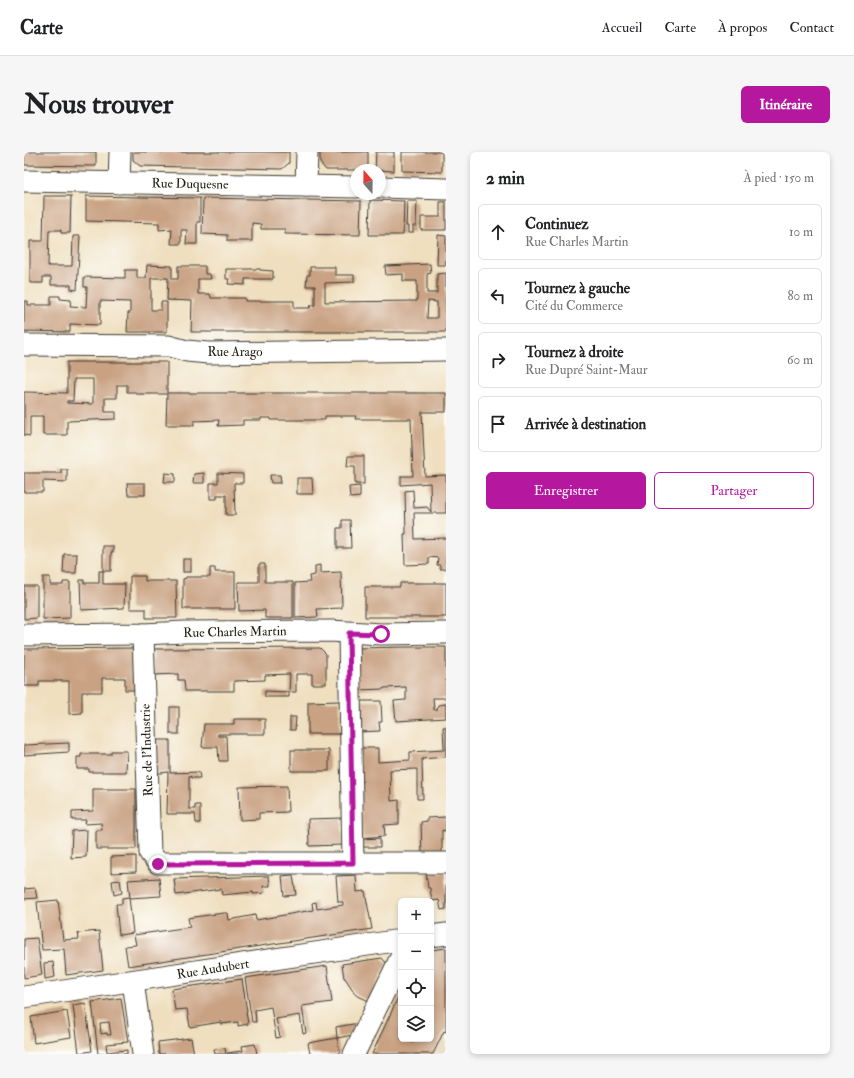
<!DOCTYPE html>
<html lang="fr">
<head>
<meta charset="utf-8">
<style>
	body { margin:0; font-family:"IM FELL Double Pica",serif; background:#f6f6f6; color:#202124 }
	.controls { position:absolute; right:12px; bottom:12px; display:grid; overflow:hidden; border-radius:6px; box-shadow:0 2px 6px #0003 }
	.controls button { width:36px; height:36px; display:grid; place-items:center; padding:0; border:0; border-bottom:1px solid #e0e0e0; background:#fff; color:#202124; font:20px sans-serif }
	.compass { position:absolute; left:326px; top:12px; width:36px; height:36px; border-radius:50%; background:#fff; box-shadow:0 2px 6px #0003; rotate:340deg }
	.stop { position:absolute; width:12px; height:12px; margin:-9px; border:3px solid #b5179e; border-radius:50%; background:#fff }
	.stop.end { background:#b5179e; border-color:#fff; box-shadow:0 1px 4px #0008 }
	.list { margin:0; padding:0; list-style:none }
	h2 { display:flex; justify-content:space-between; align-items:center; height:52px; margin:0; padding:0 16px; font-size:17px }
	h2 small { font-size:13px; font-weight:400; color:#757577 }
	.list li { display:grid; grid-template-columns:26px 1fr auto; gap:12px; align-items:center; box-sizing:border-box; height:56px; margin:0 8px 8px; padding:0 8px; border:1px solid #e0e0e0; border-radius:6px }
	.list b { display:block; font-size:15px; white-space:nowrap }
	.list p { margin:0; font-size:13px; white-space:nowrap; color:#757577 }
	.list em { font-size:13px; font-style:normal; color:#757577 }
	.actions { display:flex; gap:8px; padding:12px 16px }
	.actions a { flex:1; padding:9px 0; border:1px solid #b5179e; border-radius:6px; text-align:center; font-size:14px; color:#b5179e }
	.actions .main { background:#b5179e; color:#fff }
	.icon { flex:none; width:22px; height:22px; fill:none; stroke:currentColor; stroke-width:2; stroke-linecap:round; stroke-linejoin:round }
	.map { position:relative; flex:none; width:422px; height:902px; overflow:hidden; border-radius:6px }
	header { display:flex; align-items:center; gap:24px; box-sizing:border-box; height:56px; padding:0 20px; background:#fff; border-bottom:1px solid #e0e0e0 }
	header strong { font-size:19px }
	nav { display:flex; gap:22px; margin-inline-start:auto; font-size:14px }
	.intro { display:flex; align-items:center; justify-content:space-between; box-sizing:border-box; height:96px; padding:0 24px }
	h1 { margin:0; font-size:28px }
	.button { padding:10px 18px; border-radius:6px; background:#b5179e; color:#fff; font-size:14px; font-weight:700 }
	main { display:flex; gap:24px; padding:0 24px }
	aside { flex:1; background:#fff; border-radius:6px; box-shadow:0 2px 6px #0003 }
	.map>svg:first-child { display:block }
	.built { fill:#e2d1b4 }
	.building { fill:#c9a283; fill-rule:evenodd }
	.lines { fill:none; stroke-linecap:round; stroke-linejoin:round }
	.minor-casing { stroke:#3c3934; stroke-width:23 }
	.minor { stroke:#fff; stroke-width:21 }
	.route { stroke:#b5179e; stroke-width:5 }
	.labels { text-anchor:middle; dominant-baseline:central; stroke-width:3; stroke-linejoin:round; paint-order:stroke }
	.street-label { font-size:13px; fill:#1c1c1c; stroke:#fdfcf7 }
</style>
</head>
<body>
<header>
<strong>Carte</strong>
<nav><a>Accueil</a><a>Carte</a><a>À propos</a><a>Contact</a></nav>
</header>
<div class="intro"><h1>Nous trouver</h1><a class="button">Itinéraire</a></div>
<main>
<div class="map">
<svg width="422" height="902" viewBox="0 0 422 902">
	<rect width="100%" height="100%" fill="#fdfcf7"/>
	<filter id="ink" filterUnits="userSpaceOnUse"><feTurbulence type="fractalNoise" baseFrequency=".025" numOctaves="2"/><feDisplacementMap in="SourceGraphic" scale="8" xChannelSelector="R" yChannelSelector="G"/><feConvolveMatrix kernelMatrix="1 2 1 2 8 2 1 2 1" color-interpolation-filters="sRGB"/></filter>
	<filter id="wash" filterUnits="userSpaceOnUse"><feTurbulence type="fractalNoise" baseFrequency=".012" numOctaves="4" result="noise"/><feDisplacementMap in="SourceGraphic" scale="16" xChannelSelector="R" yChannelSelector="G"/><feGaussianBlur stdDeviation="0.9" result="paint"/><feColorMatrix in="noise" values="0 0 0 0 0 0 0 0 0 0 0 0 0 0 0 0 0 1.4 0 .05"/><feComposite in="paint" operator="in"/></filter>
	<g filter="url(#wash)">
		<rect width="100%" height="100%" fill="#efdfbf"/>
		<path class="built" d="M420,879L422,880V902H409Z"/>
		<g id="blocks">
			<g class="building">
				<path d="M0,0H72V14L0,13Z"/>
				<path d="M109,0H265V11L258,17L116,14L109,8Z"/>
				<path d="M296,0H344V18H302L296,11Z"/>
				<path d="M352,0H370V19L351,18Z"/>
				<path d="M378,0H418V20L378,19Z"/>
				<path d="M20,44H47L46,81H37V78H25L24,114H48L49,84H56L53,138L47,137V133H27V125H19V131H6V89H19Z"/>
				<path d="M62,44L176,46V70H173V92H162L163,78H157V92H147L148,77L135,78V71L62,69Z"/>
				<path d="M179,46L337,49L336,83L261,82V77H237V72L228,71V89H203V83L178,82Z"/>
				<path d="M346,48L380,49L379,83H345Z"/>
				<path d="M383,49H393L392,74H389V81H384V74H382Z"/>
				<path d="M416,50H422V78H397V65H416Z"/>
				<path d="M414,83L422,84V113H413Z"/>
				<path d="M406,112L407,121L403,122V141H413V122L422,121V180H167L168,149L143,148L144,126H127V158H137V150H143V180H103L104,161H106V150L76,149V173L46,172V180L0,179V149H4V153H27V144H36V147L47,148L46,154L62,155L63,135H60V125L101,126V118H113V126H122L123,113L148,114V127H154V114H181V122H186L187,127H174V142H186L187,146H221V149H270V156H286L287,153H291V134H282L283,123H286V115H311V123H330V130L301,131V150L393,149V129H379V122L362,123L361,114ZM404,149L413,150V166H403Z"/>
				<path d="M202,117H236V118L249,119V127H221V133L204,132L205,127H202Z"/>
				<path d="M43,210H143V241H422V260H398L401,324L422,323V361H390L391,387L422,386V417H416V413H413L414,406L405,405V412L381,413L380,382H382L381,339L389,338L390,356L403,355L407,360L406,331L377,333V324H389L387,267H331L332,264H301V268H247V266H237V268H219V273L194,274L195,268L170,269V273H142L143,242H112V240H103V233H93V246H81V260H92V267L43,269V283H19V264H6V284L0,283V240L43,241ZM50,227H69V252L43,251V249H49Z"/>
				<path d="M324,304H340V332H331V314H323Z"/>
				<path d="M37,317H43V330L19,329V340H0V321H37Z"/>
				<path d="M141,321L151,322V330H140Z"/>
				<path d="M180,321V331H169L170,322Z"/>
				<path d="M194,321L219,322V331H210L211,363H202V343H193V347H186V331H194Z"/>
				<path d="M246,323H256L257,331H247Z"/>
				<path d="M273,326H288L289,342H273Z"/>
				<path d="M103,331H121V343H104Z"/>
				<path d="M336,334V345L326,346L325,335Z"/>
				<path d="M318,368H326L327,396H313V376H318Z"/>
				<path d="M79,394H89V400H87V419H79Z"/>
				<path d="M40,402H53L52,421H39Z"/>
				<rect x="159" y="407" width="8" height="13"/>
				<path d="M235,412H241V430H269V466H241V458L215,459L214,430H235Z"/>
				<path d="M296,413V421L317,420L318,456L293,457L294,465L271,466V431L286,430L285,424L291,423V414Z"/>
				<path d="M186,416H191V420H211V457H159V427L162,426V425H186Z"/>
				<path d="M75,419H79V432H101L100,456L57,458L56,428H60V431H75Z"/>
				<path d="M106,424H121V429H152L153,466H122V457H106Z"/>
				<path d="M19,425H26V433H39V430H46V466L19,467Z"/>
				<path d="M376,431H422V465H341V435H376Z"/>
				<path d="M0,434H13V466L0,467Z"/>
				<path d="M382,495H422V546H409L410,558H413L414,553L422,552V566L372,569L370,549L382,548V535L360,536V537L334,538L333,496Z"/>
				<path d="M111,496V538H101V526H78V540H58V561L45,562V529H15V534H0V497Z"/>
				<path d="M296,496L302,502V532H288V522H272V540H265L266,522L241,523V528L210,529V539H161L160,528H154V522L129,523V497Z"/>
				<path d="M241,539L265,540V545H241Z"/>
				<path d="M316,549V582H284V550Z"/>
				<path d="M334,549H357L358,570H355L356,579L335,580Z"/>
				<rect x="146" y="555" width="9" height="27"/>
				<path d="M266,565H272L271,578H266Z"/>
				<path d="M210,567H241V582H194V584H202L203,609H195L194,595H178L180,572H210Z"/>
				<path d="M419,575H422V605L398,607L399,647H393V617L366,618L367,649L375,648V672L360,673L361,684L338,686L335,596H354V610L386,608V600L420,598Z"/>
				<path d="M130,588H146V621L175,620L176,626H167V624L165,625V657H171V653H176V671H172L171,662H143L144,620L130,622Z"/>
				<path d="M45,591V600L0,603V593Z"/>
				<rect x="267" y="598" width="38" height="21"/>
				<path d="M87,599H103L102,620H65V617H53V605H57V602H87Z"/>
				<path d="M263,634L264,660L235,661V667L216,668L215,635Z"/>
				<path d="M69,637H112V697H72V678H78L77,671L61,672L62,668H48V660L69,659Z"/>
				<path d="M422,665V679L418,678V702L398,703L397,670L403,669V666Z"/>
				<path d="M318,666L319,693L285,694L284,667Z"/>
				<path d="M63,678L62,705L47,706L48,679Z"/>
				<path d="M356,686V695H338V687Z"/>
				<path d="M112,704V720L87,721V705Z"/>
				<path d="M422,720V757L417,758L415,748L408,749L406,736H404L402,721Z"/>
				<path d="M269,723L272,743L260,744L258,724Z"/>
				<path d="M332,723L333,740L341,739L348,777L104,814L101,794L112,793L110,783L166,775L164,766L170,765L200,761H204L205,768L231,763L232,768L289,758L288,751L292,750L293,757L319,753V750H314L312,724Z"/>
				<path d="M245,724L246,734H239L240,741L229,742V740L198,743L197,737L152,743L150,727Z"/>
				<path d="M135,726L137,744L106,746L104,728Z"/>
				<path d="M96,728L98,741L90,743L88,729Z"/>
				<path d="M11,736L13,746L0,747V737Z"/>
				<path d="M105,745L109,781L95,783L92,752H98V746Z"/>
				<path d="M34,748L39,788L55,787L54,781L75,779L79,818L42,823L40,797L18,798L13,750Z"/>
				<path d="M13,786L18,823L0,826V787Z"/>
				<path d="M422,796V880L420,879L409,902H348L377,839V887H384L383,888L389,891L391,887H407V798Z"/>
				<path d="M358,806L363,812L345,849L332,843L321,826H320L318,812Z"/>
				<path d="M29,810L31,825L21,827L20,811Z"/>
				<path d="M303,814L308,850L278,854L282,881L279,882L276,863L252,867L256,885L252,886L247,855L231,858L232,870H228L221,826Z"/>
				<path d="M218,827L223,860H222L224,872L214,874V870L197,872V870L166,875L163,857L151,858L148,837Z"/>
				<path d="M97,846L104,890L82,892L83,900L103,898V902H74L68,850ZM85,870L87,883H83V881L77,882L76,871Z"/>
				<path d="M61,851L68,899L55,901L49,853Z"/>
				<path d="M43,859L47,885L10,891L7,865Z"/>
				<path d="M335,871L329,883L313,886L312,875Z"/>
				<path d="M167,886L170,902H135L134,890Z"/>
				<path d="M313,886L316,902H286L284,891Z"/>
				<path d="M231,892L233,902H204L203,901L219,899L218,894Z"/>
				<path d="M201,896L202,902H191L190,897Z"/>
			</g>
		</g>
	</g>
	<g filter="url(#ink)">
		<use href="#blocks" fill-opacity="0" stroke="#3c3934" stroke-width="1"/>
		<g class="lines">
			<g class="minor-casing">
				<g id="minor">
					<path d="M0,29L332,35"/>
					<path d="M95,31L96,0"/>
					<path d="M282,34L283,0"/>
					<path d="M356,35L422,37"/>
					<path d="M0,193L145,194L163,199L184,201L422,198"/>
					<path d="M325,481L329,711"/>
					<path d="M119,482L126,701L134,711H422"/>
					<path d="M0,483L119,482L161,480L307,479L357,482L422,481"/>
					<path d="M407,784L422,782"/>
					<path d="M109,829L119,902"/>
					<path d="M0,845L377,788"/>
					<path d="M330,902L377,805"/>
				</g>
			</g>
			<use href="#minor" class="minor"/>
		</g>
	</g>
	<g class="lines" filter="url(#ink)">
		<path class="route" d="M134,712L329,711L325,481L357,482"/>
	</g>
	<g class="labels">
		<g class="street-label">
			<text transform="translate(166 32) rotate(1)">Rue Duquesne</text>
			<text x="211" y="200">Rue Arago</text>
			<text transform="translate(211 480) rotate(-1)">Rue Charles Martin</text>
			<text transform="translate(123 598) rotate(-92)">Rue de l'Industrie</text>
			<text transform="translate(189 817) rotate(-9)">Rue Audubert</text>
		</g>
	</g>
</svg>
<div class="controls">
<button>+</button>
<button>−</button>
<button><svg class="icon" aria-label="locate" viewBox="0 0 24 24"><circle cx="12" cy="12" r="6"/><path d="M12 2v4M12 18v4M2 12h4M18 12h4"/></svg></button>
<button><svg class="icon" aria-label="layers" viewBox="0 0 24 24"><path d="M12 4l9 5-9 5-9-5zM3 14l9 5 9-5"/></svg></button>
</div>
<svg class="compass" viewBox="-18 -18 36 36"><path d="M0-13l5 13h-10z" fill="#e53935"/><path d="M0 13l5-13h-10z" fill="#757577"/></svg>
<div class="stop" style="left:357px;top:482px"></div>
<div class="stop end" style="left:134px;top:712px"></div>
</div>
<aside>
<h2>2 min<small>À pied · 150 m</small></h2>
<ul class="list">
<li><svg class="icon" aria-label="ahead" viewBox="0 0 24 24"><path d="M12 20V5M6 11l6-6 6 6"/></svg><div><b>Continuez</b><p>Rue Charles Martin</p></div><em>10 m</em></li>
<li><svg class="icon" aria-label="left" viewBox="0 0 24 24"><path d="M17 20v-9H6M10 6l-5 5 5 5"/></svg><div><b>Tournez à gauche</b><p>Cité du Commerce</p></div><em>80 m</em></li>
<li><svg class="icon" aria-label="right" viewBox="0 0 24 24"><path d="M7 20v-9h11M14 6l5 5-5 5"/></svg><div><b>Tournez à droite</b><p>Rue Dupré Saint-Maur</p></div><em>60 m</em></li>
<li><svg class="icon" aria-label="arrive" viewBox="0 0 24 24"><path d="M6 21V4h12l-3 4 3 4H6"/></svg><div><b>Arrivée à destination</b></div></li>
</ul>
<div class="actions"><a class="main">Enregistrer</a><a>Partager</a></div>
</aside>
</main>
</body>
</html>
